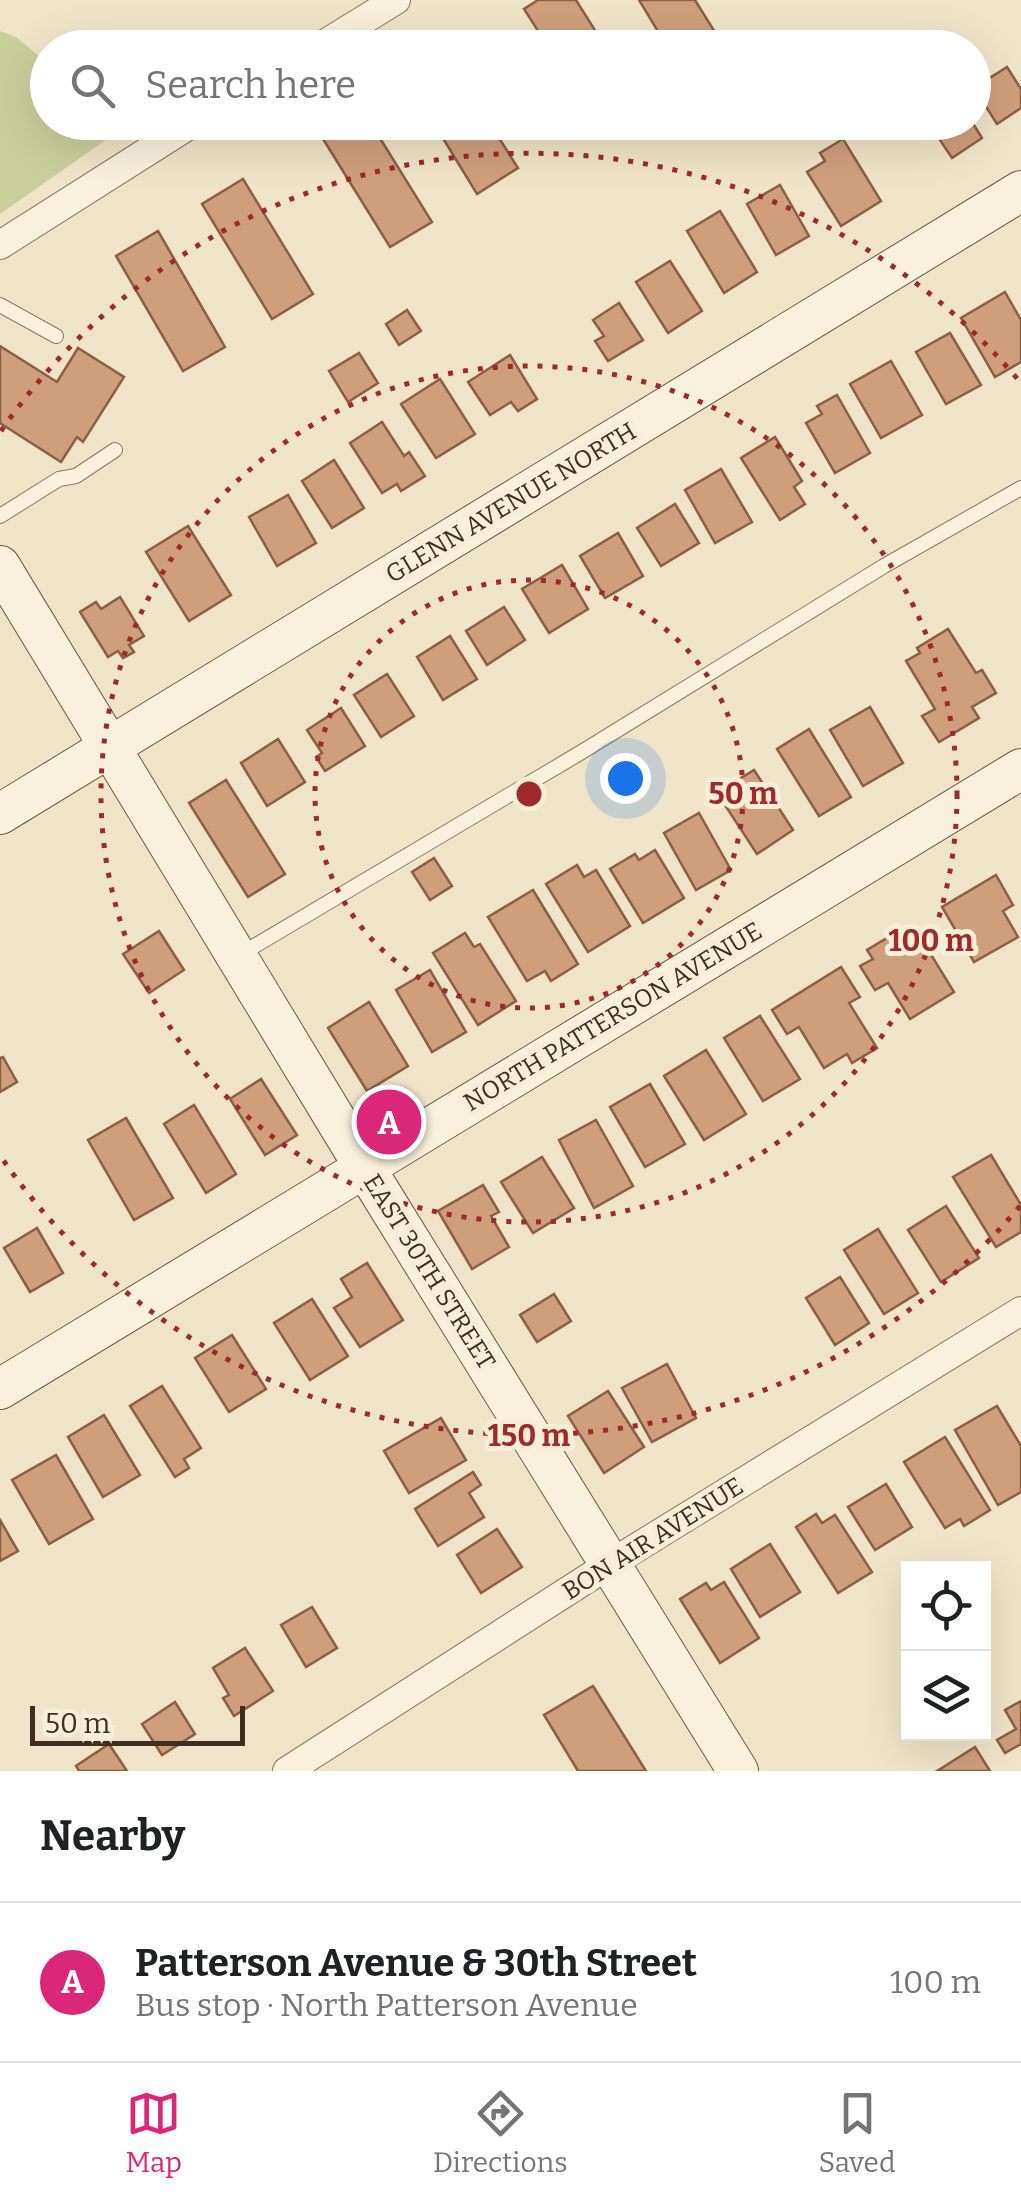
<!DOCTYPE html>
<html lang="en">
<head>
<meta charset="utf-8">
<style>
	body { margin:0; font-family:Bitter,serif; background:#f6f6f6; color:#202124 }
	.controls { position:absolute; right:30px; bottom:30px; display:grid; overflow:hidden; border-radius:0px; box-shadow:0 10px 40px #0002 }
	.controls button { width:90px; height:90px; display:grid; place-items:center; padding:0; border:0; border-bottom:2px solid #e0e0e0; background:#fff; color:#202124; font:50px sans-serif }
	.scale { position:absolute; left:30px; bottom:25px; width:215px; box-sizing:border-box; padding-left:10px; border:5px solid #3d2e20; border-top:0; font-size:28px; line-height:35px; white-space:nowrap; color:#3d2e20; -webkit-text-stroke:8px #f7eed8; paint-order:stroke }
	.you { position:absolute; left:625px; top:778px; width:35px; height:35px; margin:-25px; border:8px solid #fff; border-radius:50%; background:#1a73e8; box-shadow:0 0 0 15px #1a73e833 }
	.badge { display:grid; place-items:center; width:65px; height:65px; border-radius:50%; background:#db2777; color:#fff; font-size:32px; font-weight:700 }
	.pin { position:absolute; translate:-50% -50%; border:5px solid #fff; box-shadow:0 2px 10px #0006 }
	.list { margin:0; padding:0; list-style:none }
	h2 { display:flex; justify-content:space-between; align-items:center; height:130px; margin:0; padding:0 40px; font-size:42px }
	h2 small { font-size:32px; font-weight:400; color:#757577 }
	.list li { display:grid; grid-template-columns:65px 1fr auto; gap:30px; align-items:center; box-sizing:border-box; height:160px; padding:0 40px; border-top:2px solid #e0e0e0 }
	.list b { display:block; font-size:38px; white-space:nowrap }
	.list p { margin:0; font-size:32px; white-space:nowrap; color:#757577 }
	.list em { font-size:32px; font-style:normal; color:#757577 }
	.icon { flex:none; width:55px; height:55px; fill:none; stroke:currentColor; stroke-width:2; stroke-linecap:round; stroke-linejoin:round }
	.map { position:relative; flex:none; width:1021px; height:1771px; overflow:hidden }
	.search { position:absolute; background:#fff; box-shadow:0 10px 40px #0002; left:30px; right:30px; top:30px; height:110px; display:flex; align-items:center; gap:25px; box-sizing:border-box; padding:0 35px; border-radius:55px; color:#757577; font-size:38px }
	.sheet { height:290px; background:#fff }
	nav { display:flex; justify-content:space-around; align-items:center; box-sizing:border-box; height:140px; border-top:2px solid #e0e0e0; background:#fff; font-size:28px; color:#757577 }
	nav a { display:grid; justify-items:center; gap:5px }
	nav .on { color:#db2777 }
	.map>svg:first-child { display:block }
	.green { fill:#c9cf9b }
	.building { fill:#cf9f7d; stroke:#8d5f41; stroke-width:2.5 }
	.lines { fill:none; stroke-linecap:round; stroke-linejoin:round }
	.lane-casing { stroke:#8d765c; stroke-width:16 }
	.street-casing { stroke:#8d765c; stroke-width:30 }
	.secondary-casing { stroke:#6f573f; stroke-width:42 }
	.lane { stroke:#faf1dc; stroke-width:14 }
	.street { stroke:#faf1dc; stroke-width:28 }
	.secondary { stroke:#faf1dc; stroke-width:40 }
	.ring { fill:none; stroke:#9e2a2b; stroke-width:5; stroke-dasharray:5 10 }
	.labels { text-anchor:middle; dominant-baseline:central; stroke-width:10; stroke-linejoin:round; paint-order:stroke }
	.street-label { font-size:25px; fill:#3d2e20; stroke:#f7eed8 }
	.centre { fill:#9e2a2b; stroke:#f7eed8; stroke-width:5 }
	.ring-label { font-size:30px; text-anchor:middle; font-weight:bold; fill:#9e2a2b; stroke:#f7eed8; stroke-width:10; stroke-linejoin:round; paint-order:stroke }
</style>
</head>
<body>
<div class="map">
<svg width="1021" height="1771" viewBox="0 0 1021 1771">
	<rect width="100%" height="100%" fill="#f0e4c8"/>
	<path class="green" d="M0,31L16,37L47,63L48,122L130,123L0,214Z"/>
	<g class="building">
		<path d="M538,0H576L606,48H549L524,9Z"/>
		<path d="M639,0H695L723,45L718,48H668Z"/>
		<path d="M1007,67L1021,89V108L997,124L974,88Z"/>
		<path d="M338,122H370L432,222L390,247L320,134Z"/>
		<path d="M433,122H489L518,168L477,194Z"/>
		<path d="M928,122H972L982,138L952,158Z"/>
		<path d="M843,139L881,201L841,226L807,172L825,161L820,153Z"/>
		<path d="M243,179L313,294L272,319L202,204Z"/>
		<path d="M780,185L809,236L776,255L747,204Z"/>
		<path d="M720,211L757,272L724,293L687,231Z"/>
		<path d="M158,231L225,347L183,371L116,256Z"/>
		<path d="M670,261L702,311L668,333L636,282Z"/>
		<path d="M1005,292L1021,320V362L995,377L961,318Z"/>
		<path d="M619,303L643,340L608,361L595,341L604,336L593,320Z"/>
		<path d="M407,310L421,331L399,345L386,324Z"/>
		<path d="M950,333L981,385L946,404L916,352Z"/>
		<path d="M0,346L57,382L78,348L124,377L83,442L77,437L61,462L0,423Z"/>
		<path d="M359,353L378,383L348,402L329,371Z"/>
		<path d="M510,355L537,399L518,411L511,402L490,415L468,382Z"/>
		<path d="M891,361L922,415L881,438L850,384Z"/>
		<path d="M440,379L475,434L436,458L401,404Z"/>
		<path d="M837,395L870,453L835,473L806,423L822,414L817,406Z"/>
		<path d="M382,422L404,456L409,452L425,476L401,491L397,484L382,493L350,443Z"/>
		<path d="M775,437L802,481L794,487L805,504L780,520L741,458Z"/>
		<path d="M334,460L364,508L332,528L302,481Z"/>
		<path d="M721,469L752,522L715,543L685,490Z"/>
		<path d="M288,495L316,543L277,566L249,517Z"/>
		<path d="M675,504L699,543L661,566L637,528Z"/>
		<path d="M188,526L231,595L189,621L146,552Z"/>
		<path d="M618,533L643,576L605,598L580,556Z"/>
		<path d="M562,565L588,609L549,633L522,589Z"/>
		<path d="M120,597L144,636L129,645L134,652L123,658L118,651L108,657L80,612L96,602L101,609Z"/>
		<path d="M504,607L525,640L487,665L466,631Z"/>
		<path d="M948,629L976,673L982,670L996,693L972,707L979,718L939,742L922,716L935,709L906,661L920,653L917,648Z"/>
		<path d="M450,636L477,679L443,700L417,657Z"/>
		<path d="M387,674L414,716L381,737L354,695Z"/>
		<path d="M870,707L903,763L863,786L830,730Z"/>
		<path d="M341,708L365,746L325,771L316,757L322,753L307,730Z"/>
		<path d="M809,729L851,797L819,816L777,749Z"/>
		<path d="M278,739L305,782L267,806L241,763Z"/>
		<path d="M754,770L793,830L757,854L717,793Z"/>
		<path d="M226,780L285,874L248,897L189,803Z"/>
		<path d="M699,813L731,870L696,890L664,833Z"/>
		<path d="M655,850L684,898L643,923L610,869L635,854L639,860Z"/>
		<path d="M434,858L452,886L430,900L412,872Z"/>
		<path d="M577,865L584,877L596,870L630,926L588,952L546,884Z"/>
		<path d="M996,875L1013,905L1003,911L1018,937L974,962L942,907Z"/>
		<path d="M533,890L578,964L551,981L545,971L527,981L488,917Z"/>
		<path d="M928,927L940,946L930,953L954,992L910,1019L888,983L875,990L860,966L873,959L867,950L897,932L904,942Z"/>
		<path d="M159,931L184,970L149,993L123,954Z"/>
		<path d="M465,933L474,947L480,944L516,1001L478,1025L433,953Z"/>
		<path d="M841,967L860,997L849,1003L877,1048L852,1063L847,1054L824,1068L799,1027L787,1034L772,1010Z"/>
		<path d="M430,970L466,1032L432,1052L396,990Z"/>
		<path d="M369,1002L408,1066L367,1091L328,1028Z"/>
		<path d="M760,1016L800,1079L763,1101L724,1038Z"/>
		<path d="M706,1050L746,1114L704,1140L664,1076Z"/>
		<path d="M3,1057L17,1082L0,1092V1058Z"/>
		<path d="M261,1079L297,1135L265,1155L230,1099Z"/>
		<path d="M650,1084L685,1144L645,1167L610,1107Z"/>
		<path d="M194,1105L236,1174L206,1193L164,1124Z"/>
		<path d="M126,1118L173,1198L134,1220L88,1140Z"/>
		<path d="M596,1120L633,1186L594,1208L559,1140Z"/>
		<path d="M991,1155L1021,1205V1232L996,1247L953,1177Z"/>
		<path d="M542,1157L574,1208L533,1233L501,1182Z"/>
		<path d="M483,1185L499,1212L491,1216L509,1247L472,1269L438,1211Z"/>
		<path d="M946,1206L979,1258L941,1282L908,1230Z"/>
		<path d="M37,1228L63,1273L30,1292L4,1248Z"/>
		<path d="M878,1229L918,1293L884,1314L844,1250Z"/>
		<path d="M367,1263L403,1320L360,1347L334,1308L352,1297L341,1279Z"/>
		<path d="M840,1277L869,1323L835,1345L806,1298Z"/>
		<path d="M554,1294L571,1321L537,1342L520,1315Z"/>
		<path d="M312,1299L348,1356L310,1380L274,1323Z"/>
		<path d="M232,1335L266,1389L229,1412L195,1358Z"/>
		<path d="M667,1364L696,1418L652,1442L622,1388Z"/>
		<path d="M162,1386L201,1448L184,1459L189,1468L175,1477L130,1406Z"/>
		<path d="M608,1391L644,1447L604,1473L568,1416Z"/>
		<path d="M997,1406L1021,1446V1492L998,1505L955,1430Z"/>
		<path d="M104,1415L140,1475L103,1497L68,1437Z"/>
		<path d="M441,1418L466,1460L409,1493L384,1451Z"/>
		<path d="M945,1437L990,1510L964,1526L960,1519L945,1528L904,1462Z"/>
		<path d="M56,1455L93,1519L49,1544L12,1480Z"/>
		<path d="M473,1472L481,1485L469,1493L484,1517L438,1546L415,1509Z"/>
		<path d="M886,1484L912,1527L875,1550L848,1507Z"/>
		<path d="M816,1514L822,1523L835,1515L872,1572L838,1593L796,1527Z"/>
		<path d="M0,1520L18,1551L0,1561Z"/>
		<path d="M497,1529L522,1567L481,1593L457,1555Z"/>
		<path d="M770,1544L800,1592L760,1617L731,1569Z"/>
		<path d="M724,1582L759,1638L720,1663L680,1599L706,1583L711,1590Z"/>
		<path d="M312,1607L337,1648L306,1667L281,1625Z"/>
		<path d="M245,1648L273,1691L234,1716L223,1698L229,1695L213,1668Z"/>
		<path d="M593,1686L646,1771H578L544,1715Z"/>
		<path d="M1021,1701V1744L1005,1753L997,1740L1016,1729L1005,1710Z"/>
		<path d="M175,1702L195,1734L162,1755L142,1724Z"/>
		<path d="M109,1744L127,1771H79L76,1766Z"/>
		<path d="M975,1747L990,1771H937Z"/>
	</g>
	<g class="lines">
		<g class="lane-casing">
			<g id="lane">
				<path d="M0,305L56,336"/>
				<path d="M0,516L59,479L76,476L115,450"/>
				<path d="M241,954L580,753L884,566L1021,488"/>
			</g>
		</g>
		<g class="street-casing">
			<g id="street">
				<path d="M318,48L396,0"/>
				<path d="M0,245L194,122"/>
				<path d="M287,1771L610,1564L1021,1311"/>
			</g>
		</g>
		<g class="secondary-casing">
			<g id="secondary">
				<path d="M0,566L365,1168L738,1771"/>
				<path d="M0,814L1021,191"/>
				<path d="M0,1389L1021,769"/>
			</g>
		</g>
		<use href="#lane" class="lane"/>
		<use href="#street" class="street"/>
		<use href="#secondary" class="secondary"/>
	</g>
	<g class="ring">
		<circle cx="529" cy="794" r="214"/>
		<circle cx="529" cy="794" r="428"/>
		<path d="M1020 1206A641 641 0 0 1 1 1157M1 431A641 641 0 0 1 1020 382"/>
	</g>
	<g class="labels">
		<g class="street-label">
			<text transform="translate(511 503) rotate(-31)">GLENN AVENUE NORTH</text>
			<text transform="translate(613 1017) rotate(-31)">NORTH PATTERSON AVENUE</text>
			<text transform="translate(429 1272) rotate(58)">EAST 30TH STREET</text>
			<text transform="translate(653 1539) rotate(-32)">BON AIR AVENUE</text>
		</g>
	</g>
	<circle cx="529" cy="794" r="15" class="centre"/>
	<g class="ring-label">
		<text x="743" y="804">50 m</text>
		<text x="931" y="951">100 m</text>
		<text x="529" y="1446">150 m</text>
	</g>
</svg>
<div class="controls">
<button><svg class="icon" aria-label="locate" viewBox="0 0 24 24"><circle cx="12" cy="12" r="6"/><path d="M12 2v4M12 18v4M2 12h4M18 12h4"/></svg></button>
<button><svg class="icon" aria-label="layers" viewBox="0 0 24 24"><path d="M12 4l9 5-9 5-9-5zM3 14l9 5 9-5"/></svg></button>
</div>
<div class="scale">50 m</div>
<div class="you"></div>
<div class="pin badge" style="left:389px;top:1122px">A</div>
<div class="search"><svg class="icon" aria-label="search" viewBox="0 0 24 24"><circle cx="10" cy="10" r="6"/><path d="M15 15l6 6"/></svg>Search here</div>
</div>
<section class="sheet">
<h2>Nearby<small></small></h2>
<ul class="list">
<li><span class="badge">A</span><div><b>Patterson Avenue &amp; 30th Street</b><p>Bus stop · North Patterson Avenue</p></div><em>100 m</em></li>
</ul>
</section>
<nav>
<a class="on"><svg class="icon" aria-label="map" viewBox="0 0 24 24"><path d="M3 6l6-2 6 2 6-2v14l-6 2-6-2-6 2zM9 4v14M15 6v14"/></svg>Map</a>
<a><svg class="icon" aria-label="directions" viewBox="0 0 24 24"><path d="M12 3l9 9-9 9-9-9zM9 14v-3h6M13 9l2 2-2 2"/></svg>Directions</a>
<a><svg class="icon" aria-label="saved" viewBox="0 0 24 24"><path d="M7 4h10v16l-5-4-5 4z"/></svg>Saved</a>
</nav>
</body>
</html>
